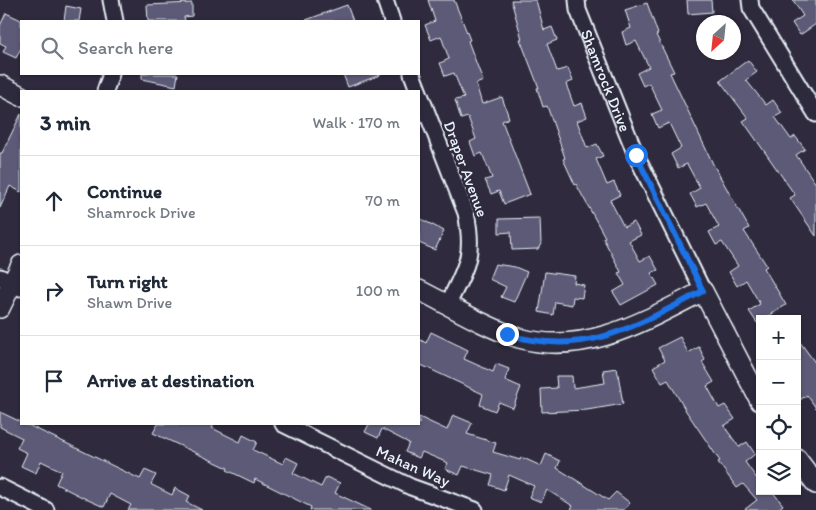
<!DOCTYPE html>
<html lang="en">
<head>
<meta charset="utf-8">
<style>
	body { margin:0; font-family:Itim,sans-serif; background:#f6f6f7; color:#1f2937 }
	.controls { position:absolute; right:15px; bottom:15px; display:grid; overflow:hidden; border-radius:0px; box-shadow:0 1px 4px #0004 }
	.controls button { width:45px; height:45px; display:grid; place-items:center; padding:0; border:0; border-bottom:1px solid #e0e1e3; background:#fff; color:#1f2937; font:25px sans-serif }
	.compass { position:absolute; left:696px; top:15px; width:45px; height:45px; border-radius:50%; background:#fff; box-shadow:0 1px 4px #0004; rotate:207deg }
	.stop { position:absolute; width:15px; height:15px; margin:-11px; border:4px solid #1a73e8; border-radius:50%; background:#fff }
	.stop.end { background:#1a73e8; border-color:#fff; box-shadow:0 1px 5px #0008 }
	.list { margin:0; padding:0; list-style:none }
	h2 { display:flex; justify-content:space-between; align-items:center; height:65px; margin:0; padding:0 20px; font-size:21px }
	h2 small { font-size:16px; font-weight:400; color:#747a83 }
	.list li { display:grid; grid-template-columns:32px 1fr auto; gap:15px; align-items:center; box-sizing:border-box; height:90px; padding:0 20px; border-top:1px solid #e0e1e3 }
	.list b { display:block; font-size:19px; white-space:nowrap }
	.list p { margin:0; font-size:16px; white-space:nowrap; color:#747a83 }
	.list em { font-size:16px; font-style:normal; color:#747a83 }
	.icon { flex:none; width:28px; height:28px; fill:none; stroke:currentColor; stroke-width:2; stroke-linecap:round; stroke-linejoin:round }
	.map { position:relative; flex:none; width:816px; height:510px; overflow:hidden }
	.search { position:absolute; background:#fff; box-shadow:0 1px 4px #0004; left:20px; top:20px; width:400px; height:55px; display:flex; align-items:center; gap:12px; box-sizing:border-box; padding:0 18px; border-radius:0px; color:#747a83; font-size:19px }
	.panel { position:absolute; background:#fff; box-shadow:0 1px 4px #0004; left:20px; top:90px; width:400px; height:335px; border-radius:0px }
	.map>svg:first-child { display:block }
	.building { fill:#5b5a77; stroke:#e8f1f8 }
	.lines { fill:none; stroke-linecap:round; stroke-linejoin:round }
	.minor-casing { stroke:#e8f1f8; stroke-width:19 }
	.tertiary-casing { stroke:#e8f1f8; stroke-width:22 }
	.minor { stroke:#2f2a3d; stroke-width:15 }
	.tertiary { stroke:#2f2a3d; stroke-width:19 }
	.route { stroke:#1a73e8; stroke-width:6 }
	.labels { text-anchor:middle; dominant-baseline:central; stroke-width:5; stroke-linejoin:round; paint-order:stroke }
	.street-label { font-size:16px; fill:#e8f1f8; stroke:#2f2a3d }
</style>
</head>
<body>
<div class="map">
<svg width="816" height="510" viewBox="0 0 816 510">
	<rect width="100%" height="100%" fill="#2f2a3d"/>
	<filter id="ink" filterUnits="userSpaceOnUse"><feTurbulence type="fractalNoise" baseFrequency=".02" numOctaves="2"/><feDisplacementMap in="SourceGraphic" scale="10" xChannelSelector="R" yChannelSelector="G"/><feConvolveMatrix kernelMatrix="1 2 1 2 8 2 1 2 1" color-interpolation-filters="sRGB"/></filter>
	<g filter="url(#ink)">
		<g class="building">
			<path d="M428,0H454L470,40L468,41L483,81L476,84L482,104L502,97L509,118L502,121L530,194L504,204L499,191L491,194L485,180L492,178L482,153L475,156L470,142L476,139L468,117L461,119L455,100L464,98L454,73L445,76L440,63L449,59L441,36L431,40L425,25L435,21Z"/>
			<path d="M511,0H536L544,30L552,27L557,40L547,44L557,71L568,68L573,81L566,84L574,106L582,103L587,117L577,121L587,148L597,144L603,156L596,159L607,185L614,182L620,195L610,200L624,227L634,222L641,235L629,241L640,261L650,256L658,270L651,273L658,285L621,305L613,292L625,285L618,273L621,272L603,238L605,237L576,184L575,185L563,159L565,158L547,106L543,107L537,88H539L520,39H522Z"/>
			<path d="M687,0H711L712,12L688,14Z"/>
			<path d="M793,0H816V24L800,35L792,23L803,16Z"/>
			<path d="M192,3V16L184,17L185,21H148L147,5Z"/>
			<path d="M647,3L658,34L656,35L674,72L670,73L689,113L713,164L749,228L744,231L767,266L764,268L786,305L764,319H760V321L757,323L749,311L760,304L746,280L737,286L729,272L738,266L722,242L716,245L709,232L719,227L706,203L697,207L690,194L700,188L687,164L678,168L671,154L681,148L669,123L658,128L652,114L662,110L649,83L643,86L637,73L649,67L636,41L626,45L622,32L631,28L625,10Z"/>
			<path d="M347,5L353,21H306V20Z"/>
			<path d="M66,6L81,9L79,21H64Z"/>
			<path d="M6,13L21,20V48L16,58L3,52L6,46L0,43V26Z"/>
			<path d="M748,60L757,72L746,80L766,105L773,100L782,113L775,117L791,139L795,136L805,149L796,155L816,184V236L790,198L795,195L743,121L748,118L720,81Z"/>
			<path d="M142,74H178L176,86L142,79Z"/>
			<path d="M343,74H380V75L348,87Z"/>
			<path d="M21,114V192L10,186L0,208V153H2Z"/>
			<path d="M419,218L444,231L435,250L419,243Z"/>
			<path d="M540,218L541,244L538,249L512,250L511,232L499,233V219Z"/>
			<path d="M495,264L515,267L527,272L514,302L501,297L506,287L489,279Z"/>
			<path d="M545,272L575,276L574,283L584,285L582,298L573,297L572,305L555,302L553,315L539,312Z"/>
			<path d="M431,332L468,350L464,359L493,372L496,364L509,369L505,380L521,387L513,408L499,402L495,411L480,405L483,394L419,364V339L426,343Z"/>
			<path d="M680,337L688,353L699,347L705,360L702,362L714,382L707,386L719,408L725,405L735,419L724,426L739,447L747,442L755,454L745,462L760,483V491H772L783,505L777,510H744L757,500L743,484L737,488L718,462L720,461L686,411L668,380L662,383L653,367L665,360L658,348Z"/>
			<path d="M797,338L816,364V408L807,395L797,402Z"/>
			<path d="M617,368L623,404L587,410L542,412L541,389L557,388L556,376H572L573,388L605,383L603,370Z"/>
			<path d="M0,412L21,422V424L28,425L70,445L140,479L145,470L156,475L151,484L152,485L172,495L175,488L190,496L186,502L202,510H128L131,505L110,494L104,507L88,500L56,484L62,471L41,461L36,473L21,466L27,453L17,448L22,438L0,427Z"/>
			<path d="M453,415L472,423L467,434L496,443L493,452L520,460L521,457L541,466L546,454L560,461L557,468L608,500L616,492L630,503L624,510H571L573,506L547,490L541,502L529,497L534,486L509,475L504,490L490,485L493,475L463,466L459,475L445,469L448,463L422,452L419,458L405,452L409,443L382,429L378,438L365,432L369,424H419V417L447,430Z"/>
			<path d="M158,424H214L212,428L240,442L243,435L257,442L253,450L283,464L286,457L298,463L293,473L321,487L326,477L340,483L335,493L371,510H310L311,507L255,479L254,483L227,470L228,468L153,433Z"/>
		</g>
		<g class="lines">
			<g class="minor-casing">
				<g id="minor">
					<path d="M111,0L115,21"/>
					<path d="M385,0L392,21"/>
					<path id="s1" d="M577,0L578,10L636,155L703,291"/>
					<path d="M750,0L751,8L816,114"/>
					<path d="M412,74L466,213C475,256 466,267 448,304"/>
					<path d="M105,91L111,74"/>
					<path d="M0,277L21,288"/>
					<path d="M283,424L411,487L475,510"/>
					<path d="M0,487L46,510"/>
				</g>
			</g>
			<g class="tertiary-casing">
				<g id="tertiary">
					<path d="M0,85L21,96"/>
					<path d="M419,290C449,305 487,328 519,338C586,357 646,320 703,291L760,401"/>
					<path d="M0,308L21,265"/>
					<path d="M797,459L816,484"/>
				</g>
			</g>
			<use href="#minor" class="minor"/>
			<use href="#tertiary" class="tertiary"/>
		</g>
	</g>
	<g class="lines" filter="url(#ink)">
		<path class="route" d="M507,334C585,359 637,325 703,291L636,155"/>
	</g>
	<g class="labels">
		<g class="street-label">
			<text stroke="none"><textPath href="#s1" startOffset="86">Shamrock Drive</textPath></text>
			<text transform="translate(466 169) rotate(70)">Draper Avenue</text>
			<text transform="translate(413 466) rotate(24)">Mahan Way</text>
		</g>
	</g>
</svg>
<div class="controls">
<button>+</button>
<button>−</button>
<button><svg class="icon" aria-label="locate" viewBox="0 0 24 24"><circle cx="12" cy="12" r="6"/><path d="M12 2v4M12 18v4M2 12h4M18 12h4"/></svg></button>
<button><svg class="icon" aria-label="layers" viewBox="0 0 24 24"><path d="M12 4l9 5-9 5-9-5zM3 14l9 5 9-5"/></svg></button>
</div>
<svg class="compass" viewBox="-18 -18 36 36"><path d="M0-13l5 13h-10z" fill="#e53935"/><path d="M0 13l5-13h-10z" fill="#747a83"/></svg>
<div class="stop" style="left:636px;top:155px"></div>
<div class="stop end" style="left:507px;top:334px"></div>
<div class="search"><svg class="icon" aria-label="search" viewBox="0 0 24 24"><circle cx="10" cy="10" r="6"/><path d="M15 15l6 6"/></svg>Search here</div>
<section class="panel">
<h2>3 min<small>Walk · 170 m</small></h2>
<ul class="list">
<li><svg class="icon" aria-label="ahead" viewBox="0 0 24 24"><path d="M12 20V5M6 11l6-6 6 6"/></svg><div><b>Continue</b><p>Shamrock Drive</p></div><em>70 m</em></li>
<li><svg class="icon" aria-label="right" viewBox="0 0 24 24"><path d="M7 20v-9h11M14 6l5 5-5 5"/></svg><div><b>Turn right</b><p>Shawn Drive</p></div><em>100 m</em></li>
<li><svg class="icon" aria-label="arrive" viewBox="0 0 24 24"><path d="M6 21V4h12l-3 4 3 4H6"/></svg><div><b>Arrive at destination</b></div></li>
</ul>
</section>
</div>
</body>
</html>
